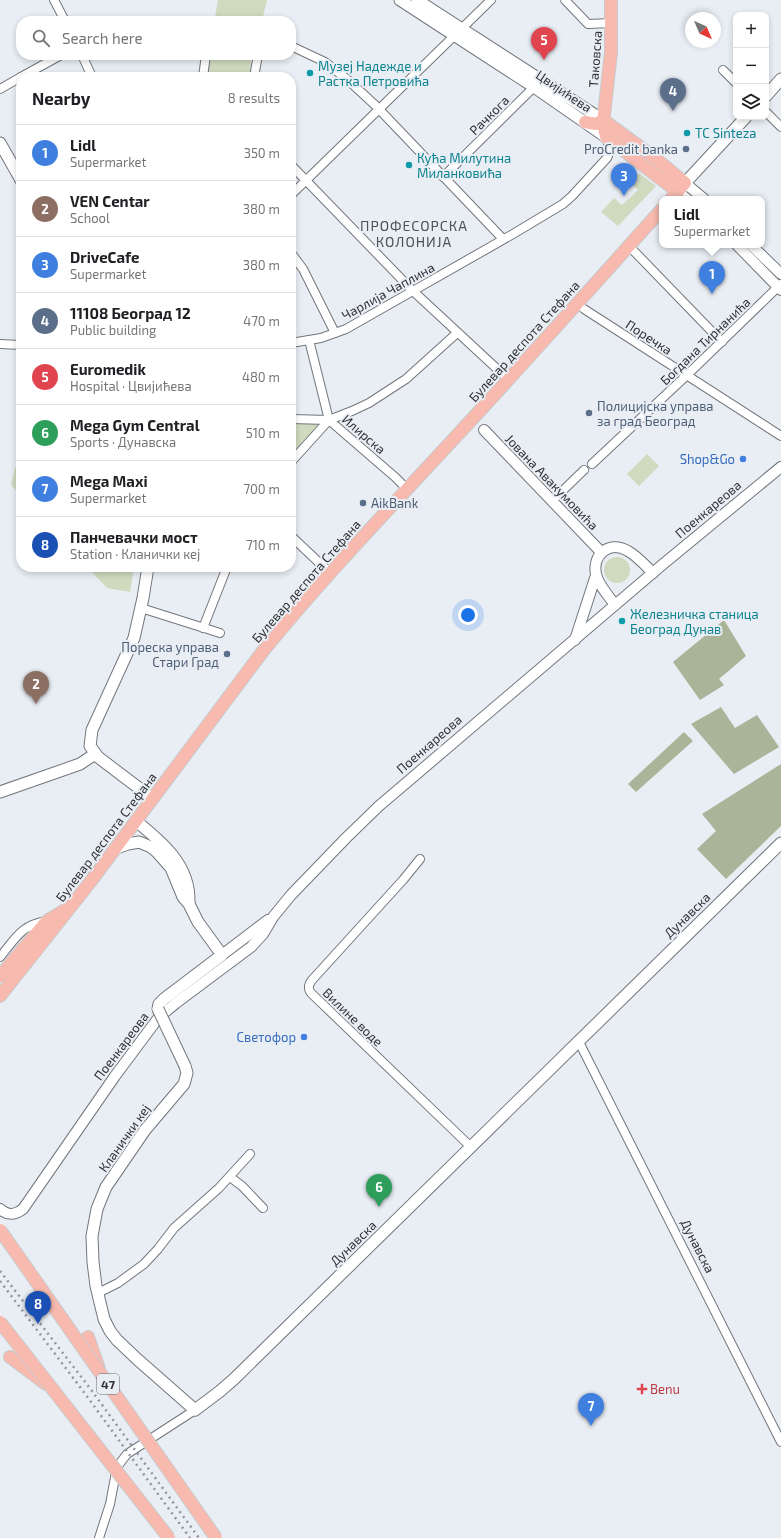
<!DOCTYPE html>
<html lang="en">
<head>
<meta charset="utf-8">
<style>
	body { margin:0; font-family:"Exo 2",sans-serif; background:#f6f6f6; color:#202124 }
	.controls { position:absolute; right:12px; top:12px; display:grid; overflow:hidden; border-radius:8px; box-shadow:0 2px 6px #0003 }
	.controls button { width:36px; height:36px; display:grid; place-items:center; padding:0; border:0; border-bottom:1px solid #e0e0e0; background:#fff; color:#202124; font:20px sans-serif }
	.compass { position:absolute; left:685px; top:12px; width:36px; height:36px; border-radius:50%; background:#fff; box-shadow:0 2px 6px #0003; rotate:136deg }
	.you { position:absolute; left:468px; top:615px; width:14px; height:14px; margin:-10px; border:3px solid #fff; border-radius:50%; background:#1a73e8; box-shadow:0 0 0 6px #1a73e833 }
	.badge { display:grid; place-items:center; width:26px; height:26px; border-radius:50%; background:#1a73e8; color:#fff; font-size:13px; font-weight:700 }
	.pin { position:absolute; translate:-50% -33px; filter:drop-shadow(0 1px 2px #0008) }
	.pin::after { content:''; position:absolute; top:21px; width:14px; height:12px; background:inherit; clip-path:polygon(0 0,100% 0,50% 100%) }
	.popup { position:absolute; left:659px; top:196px; width:106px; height:52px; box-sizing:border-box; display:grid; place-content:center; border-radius:8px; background:#fff; filter:drop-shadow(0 1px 3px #0005); font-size:13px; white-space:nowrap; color:#757577 }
	.popup b { font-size:15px; color:#202124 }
	.popup::after { content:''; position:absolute; left:50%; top:100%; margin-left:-8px; border:8px solid transparent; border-top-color:#fff }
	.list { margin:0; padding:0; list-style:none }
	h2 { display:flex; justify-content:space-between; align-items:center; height:52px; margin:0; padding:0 16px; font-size:17px }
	h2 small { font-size:13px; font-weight:400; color:#757577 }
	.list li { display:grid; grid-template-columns:26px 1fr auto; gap:12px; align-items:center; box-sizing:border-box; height:56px; padding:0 16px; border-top:1px solid #e0e0e0 }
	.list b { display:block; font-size:15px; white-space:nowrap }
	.list p { margin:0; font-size:13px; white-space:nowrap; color:#757577 }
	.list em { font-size:13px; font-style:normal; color:#757577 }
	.icon { flex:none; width:22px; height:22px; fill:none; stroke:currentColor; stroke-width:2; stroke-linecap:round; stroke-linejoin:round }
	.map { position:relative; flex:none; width:781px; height:1538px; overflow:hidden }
	.search { position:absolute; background:#fff; box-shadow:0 2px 6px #0003; left:16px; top:16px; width:280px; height:44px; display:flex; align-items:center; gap:10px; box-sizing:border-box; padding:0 14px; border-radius:16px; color:#757577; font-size:15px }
	.panel { position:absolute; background:#fff; box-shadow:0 2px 6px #0003; left:16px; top:72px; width:280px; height:500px; border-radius:16px }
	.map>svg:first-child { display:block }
	.green { fill:#d0dabf }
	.forest { fill:#aab498 }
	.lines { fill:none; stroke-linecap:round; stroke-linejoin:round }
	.minor-casing { stroke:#72767c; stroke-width:10 }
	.tertiary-casing { stroke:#72767c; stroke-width:12 }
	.secondary-casing { stroke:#72767c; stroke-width:13 }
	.primary-casing { stroke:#c9c9ca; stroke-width:14 }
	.minor { stroke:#fff; stroke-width:8 }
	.tertiary { stroke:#fff; stroke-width:10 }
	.secondary { stroke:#fff; stroke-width:11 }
	.primary { stroke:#f8baaf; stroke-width:12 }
	.rail { stroke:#92959b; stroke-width:2.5; stroke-dasharray:2 4; stroke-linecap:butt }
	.secondary-bridge-casing { stroke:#72767c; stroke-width:13; stroke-linecap:butt }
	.primary-bridge-casing { stroke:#c9c9ca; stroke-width:14; stroke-linecap:butt }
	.secondary-bridge { stroke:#fff; stroke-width:11 }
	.primary-bridge { stroke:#f8baaf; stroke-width:12 }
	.culture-dot { fill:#0f9aa8; stroke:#e9eef5; stroke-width:1.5 }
	.service-dot { fill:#5c6f8a; stroke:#e9eef5; stroke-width:1.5 }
	.shop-dot { fill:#3f7fe0; stroke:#e9eef5; stroke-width:1.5 }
	.health-dot { fill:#e0444e; stroke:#e9eef5; stroke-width:1.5 }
	.labels { text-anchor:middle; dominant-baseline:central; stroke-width:4; stroke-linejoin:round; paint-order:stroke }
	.shield { fill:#e9eef5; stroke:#686a6e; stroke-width:1 }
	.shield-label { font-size:12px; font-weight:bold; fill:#303134 }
	.street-label { font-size:13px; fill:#303134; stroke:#e9eef5 }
	.culture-label { font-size:13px; fill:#0d838f; stroke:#e9eef5; text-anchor:start }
	.service-label { font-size:13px; fill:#4e5e75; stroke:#e9eef5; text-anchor:end }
	.shop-label { font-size:13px; fill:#366cbe; stroke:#e9eef5; text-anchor:end }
	.health-label { font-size:13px; fill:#be3a42; stroke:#e9eef5; text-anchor:start }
	.neighbourhood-label { font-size:14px; letter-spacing:1px; fill:#4e5258; stroke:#e9eef5 }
</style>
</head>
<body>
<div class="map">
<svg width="781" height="1538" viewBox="0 0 781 1538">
	<rect width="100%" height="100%" fill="#e9eef5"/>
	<g class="green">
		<path d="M218,0H267L262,21H230L215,17Z"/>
		<path d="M211,55H252L249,77H207Z"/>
		<path d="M639,173L656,186L618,226L601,212L614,198L622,205L638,190L630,182Z"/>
		<path d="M291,423H320L291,457Z"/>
		<path d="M647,454L659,466L639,486L627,474Z"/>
		<path d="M21,462V494L20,495L11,485L15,468Z"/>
		<circle cx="617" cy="570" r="13"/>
		<path d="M87,567H134L130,592L107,588Z"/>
	</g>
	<g class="forest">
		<path d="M724,620L746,656L719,679L724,685L700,700L673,662Z"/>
		<path d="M721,707L735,728L757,715L779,747L734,774L691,724Z"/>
		<path d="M684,732L693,741L636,792L628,784Z"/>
		<path d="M781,764V826L726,879L697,849L716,831L702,814Z"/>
	</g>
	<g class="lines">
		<g class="minor-casing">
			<g id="minor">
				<path d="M54,0L65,21"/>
				<path d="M565,0L588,24L611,23"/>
				<path d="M163,21H192"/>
				<path d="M291,46L325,62L348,80L375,105L503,239"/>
				<path d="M82,55L92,77"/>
				<path d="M723,70L736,83"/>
				<path d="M21,77L61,55"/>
				<path d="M203,77L206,55"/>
				<path d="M254,77L258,55"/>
				<path d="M0,89L21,77"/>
				<path d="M766,112L781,127"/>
				<path d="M291,165L413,291L508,379"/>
				<path d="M443,177L534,87"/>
				<path d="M291,195L491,0"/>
				<path d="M629,246L722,342"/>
				<path d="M291,253L303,269L335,333"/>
				<path d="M584,309L781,436"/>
				<path d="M309,340L329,420L395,477L407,489"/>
				<path d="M291,343L321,338L346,329L513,234L563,204L572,196L607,158L610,151L606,137"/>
				<path d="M0,344L21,345"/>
				<path d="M291,419L329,420L352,411L369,403L406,379L457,333"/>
				<path d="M291,462L329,420"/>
				<path d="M592,464L687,375L781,284"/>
				<path d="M552,501L584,470"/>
				<path d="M291,536L329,572"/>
				<path d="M141,608L220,633"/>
				<path d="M203,628L227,567"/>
				<path d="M420,859L403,880L312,980C309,984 307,988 311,993L471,1147"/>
				<path d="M0,957C16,938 21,925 47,921"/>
				<path d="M579,1042L781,1442"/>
				<path d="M230,1177L242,1186L263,1208"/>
				<path d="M98,1293L118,1283L144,1264L158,1249L174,1228L219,1188L250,1154"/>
				<path d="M99,1538L110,1504L117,1467L127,1454L195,1410"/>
			</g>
		</g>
		<g class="tertiary-casing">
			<g id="tertiary">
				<path d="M685,183L704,199"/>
				<path d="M678,192L687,199"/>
				<path d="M737,245L781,290"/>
				<path d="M751,245L781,274"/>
				<path d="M484,430L601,552"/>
				<path d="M615,605C609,596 598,585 596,574C592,554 610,540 628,551C637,556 645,565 653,573"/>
				<path d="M575,640L596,575"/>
				<path d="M222,955L268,920"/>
				<path d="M0,1209C8,1216 15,1215 23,1209L115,1076L159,1017L176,1003L251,947L263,934L273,917L291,895L346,838L379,806L662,565L781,467"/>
			</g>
		</g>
		<g class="secondary-casing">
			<g id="secondary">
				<path d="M400,0L534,87L606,137"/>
				<path d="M417,0L603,120"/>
				<path d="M766,96L781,79"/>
				<path d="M0,143L21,180"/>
				<path d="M685,183L746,117"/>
				<path d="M148,567L143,598L134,638L92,730L90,746L98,757L152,798"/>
				<path d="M0,792L80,764L95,754"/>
				<path d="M136,821C162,842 190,865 189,902"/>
				<path d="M114,849L128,844L139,842L151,847L157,852L171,868L183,897L189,904L198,922L222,955L164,999L159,1004L158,1009"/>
				<path d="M185,1066L187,1073L184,1084L145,1130L106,1187L97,1209L92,1236L93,1262L96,1286L104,1319L110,1331L117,1340L137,1359L195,1410L219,1392L234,1379L781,843"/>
			</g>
		</g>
		<g class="primary-casing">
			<g id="primary">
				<path d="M611,0V52L603,124L606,137L678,192"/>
				<path d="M603,120L651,155L685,183L671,199"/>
				<path d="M585,122L596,124L603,120"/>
				<path d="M0,976L47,921L65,910"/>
				<path d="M0,996L91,881L263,651C322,579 386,512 449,444C521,367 591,288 662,209"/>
				<path d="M88,1337L99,1369"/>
				<path d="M10,1357L46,1384"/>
			</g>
		</g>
		<use href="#minor" class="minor"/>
		<use href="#tertiary" class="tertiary"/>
		<use href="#secondary" class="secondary"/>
		<use href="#primary" class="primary"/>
		<g class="rail">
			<path d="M0,1271L92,1391L199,1538"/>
			<path d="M0,1281L86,1395L190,1538"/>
		</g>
		<g class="secondary-bridge-casing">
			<path id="secondary-bridge" d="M158,1009L185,1066"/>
		</g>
		<g class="primary-bridge-casing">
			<g id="primary-bridge">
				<path d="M0,1230L216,1538"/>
				<path d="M0,1322L169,1538"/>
			</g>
		</g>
		<use href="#secondary-bridge" class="secondary-bridge"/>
		<use href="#primary-bridge" class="primary-bridge"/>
	</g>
	<g class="culture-dot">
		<circle cx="310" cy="73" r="4"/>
		<circle cx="687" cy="133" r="4"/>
		<circle cx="409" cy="165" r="4"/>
		<circle cx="622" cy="621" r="4"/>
	</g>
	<g class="service-dot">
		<circle cx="686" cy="149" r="4"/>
		<circle cx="589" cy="413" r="4"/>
		<circle cx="363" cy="503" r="4"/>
		<circle cx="227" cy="654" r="4"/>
	</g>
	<g class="shop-dot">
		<circle cx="743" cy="459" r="4"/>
		<circle cx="304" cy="1037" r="4"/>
	</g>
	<path class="health-dot" d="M640 1383h4v4h4v4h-4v4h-4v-4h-4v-4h4z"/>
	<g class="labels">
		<rect class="shield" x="97" y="1374" width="22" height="20" rx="3"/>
		<g class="shield-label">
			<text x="108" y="1384">47</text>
		</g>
		<g class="street-label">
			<text transform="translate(595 59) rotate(-86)">Таковска</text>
			<text transform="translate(564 91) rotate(34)">Цвијићева</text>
			<text transform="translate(489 115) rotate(-45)">Рачкога</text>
			<text transform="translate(388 291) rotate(-29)">Чарлија Чаплина</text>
			<text transform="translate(649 337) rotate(33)">Поречка</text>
			<text transform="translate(524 341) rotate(-48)">Булевар деспота Стефана</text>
			<text transform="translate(705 341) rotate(-44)">Богдана Тирнанића</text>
			<text transform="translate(364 434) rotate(41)">Илирска</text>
			<text transform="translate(552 482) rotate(46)">Јована Авакумовића</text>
			<text transform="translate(708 509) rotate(-40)">Поенкареова</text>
			<text transform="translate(306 581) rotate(-49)">Булевар деспота Стефана</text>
			<text transform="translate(429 744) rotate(-41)">Поенкареова</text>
			<text transform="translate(106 837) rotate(-53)">Булевар деспота Стефана</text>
			<text transform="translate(687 915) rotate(-44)">Дунавска</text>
			<text transform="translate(353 1017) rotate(44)">Вилине воде</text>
			<text transform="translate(121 1046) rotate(-53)">Поенкареова</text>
			<text transform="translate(124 1138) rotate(-55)">Кланички кеј</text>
			<text transform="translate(353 1243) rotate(-44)">Дунавска</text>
			<text transform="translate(698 1246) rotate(63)">Дунавска</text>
		</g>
		<g class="culture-label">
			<text x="318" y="66">Музеј Надежде и<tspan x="318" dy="15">Растка Петровића</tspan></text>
			<text x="695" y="133">TC Sinteza</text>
			<text x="417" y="158">Кућа Милутина<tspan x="417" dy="15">Миланковића</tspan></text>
			<text x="630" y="614">Железничка станица<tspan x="630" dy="15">Београд Дунав</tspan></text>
		</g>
		<g class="service-label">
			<text x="678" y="149">ProCredit banka</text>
			<text x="597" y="406" text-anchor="start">Полицијска управа<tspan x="597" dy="15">за град Београд</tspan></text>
			<text x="371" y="503" text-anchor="start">AikBank</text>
			<text x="219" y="647">Пореска управа<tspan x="219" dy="15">Стари Град</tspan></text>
		</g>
		<g class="shop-label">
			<text x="735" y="459">Shop&amp;Go</text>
			<text x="296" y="1037">Светофор</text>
		</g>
		<g class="health-label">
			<text x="650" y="1389">Benu</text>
		</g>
		<g class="neighbourhood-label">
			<text x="414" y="225">ПРОФЕСОРСКА<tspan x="414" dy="16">КОЛОНИЈА</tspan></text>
		</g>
	</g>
</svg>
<div class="controls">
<button>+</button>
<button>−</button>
<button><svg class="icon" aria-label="layers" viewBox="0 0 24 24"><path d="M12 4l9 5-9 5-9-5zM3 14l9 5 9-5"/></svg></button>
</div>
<svg class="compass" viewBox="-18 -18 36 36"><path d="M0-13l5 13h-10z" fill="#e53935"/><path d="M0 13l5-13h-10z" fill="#757577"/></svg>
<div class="you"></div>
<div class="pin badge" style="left:712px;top:294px;background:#3f7fe0">1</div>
<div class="popup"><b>Lidl</b>Supermarket</div>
<div class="pin badge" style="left:36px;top:704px;background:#8d6e63">2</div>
<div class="pin badge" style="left:624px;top:196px;background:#3f7fe0">3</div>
<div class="pin badge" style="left:673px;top:111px;background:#5c6f8a">4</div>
<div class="pin badge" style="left:544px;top:60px;background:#e0444e">5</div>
<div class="pin badge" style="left:379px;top:1207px;background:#2e9e5b">6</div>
<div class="pin badge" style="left:591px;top:1426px;background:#3f7fe0">7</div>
<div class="pin badge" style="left:38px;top:1324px;background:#1a4fb4">8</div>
<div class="search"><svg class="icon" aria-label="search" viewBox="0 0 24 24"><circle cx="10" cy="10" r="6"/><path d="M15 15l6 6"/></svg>Search here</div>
<section class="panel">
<h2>Nearby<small>8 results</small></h2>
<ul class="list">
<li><span class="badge" style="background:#3f7fe0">1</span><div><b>Lidl</b><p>Supermarket</p></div><em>350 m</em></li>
<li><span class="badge" style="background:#8d6e63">2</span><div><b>VEN Centar</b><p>School</p></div><em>380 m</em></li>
<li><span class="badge" style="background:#3f7fe0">3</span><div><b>DriveCafe</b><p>Supermarket</p></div><em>380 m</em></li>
<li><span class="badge" style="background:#5c6f8a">4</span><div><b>11108 Београд 12</b><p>Public building</p></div><em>470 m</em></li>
<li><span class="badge" style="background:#e0444e">5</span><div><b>Euromedik</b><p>Hospital · Цвијићева</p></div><em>480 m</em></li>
<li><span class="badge" style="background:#2e9e5b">6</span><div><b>Mega Gym Central</b><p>Sports · Дунавска</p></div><em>510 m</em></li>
<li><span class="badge" style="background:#3f7fe0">7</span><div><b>Mega Maxi</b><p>Supermarket</p></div><em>700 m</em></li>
<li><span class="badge" style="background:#1a4fb4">8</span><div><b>Панчевачки мост</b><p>Station · Кланички кеј</p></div><em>710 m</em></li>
</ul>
</section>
</div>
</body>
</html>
